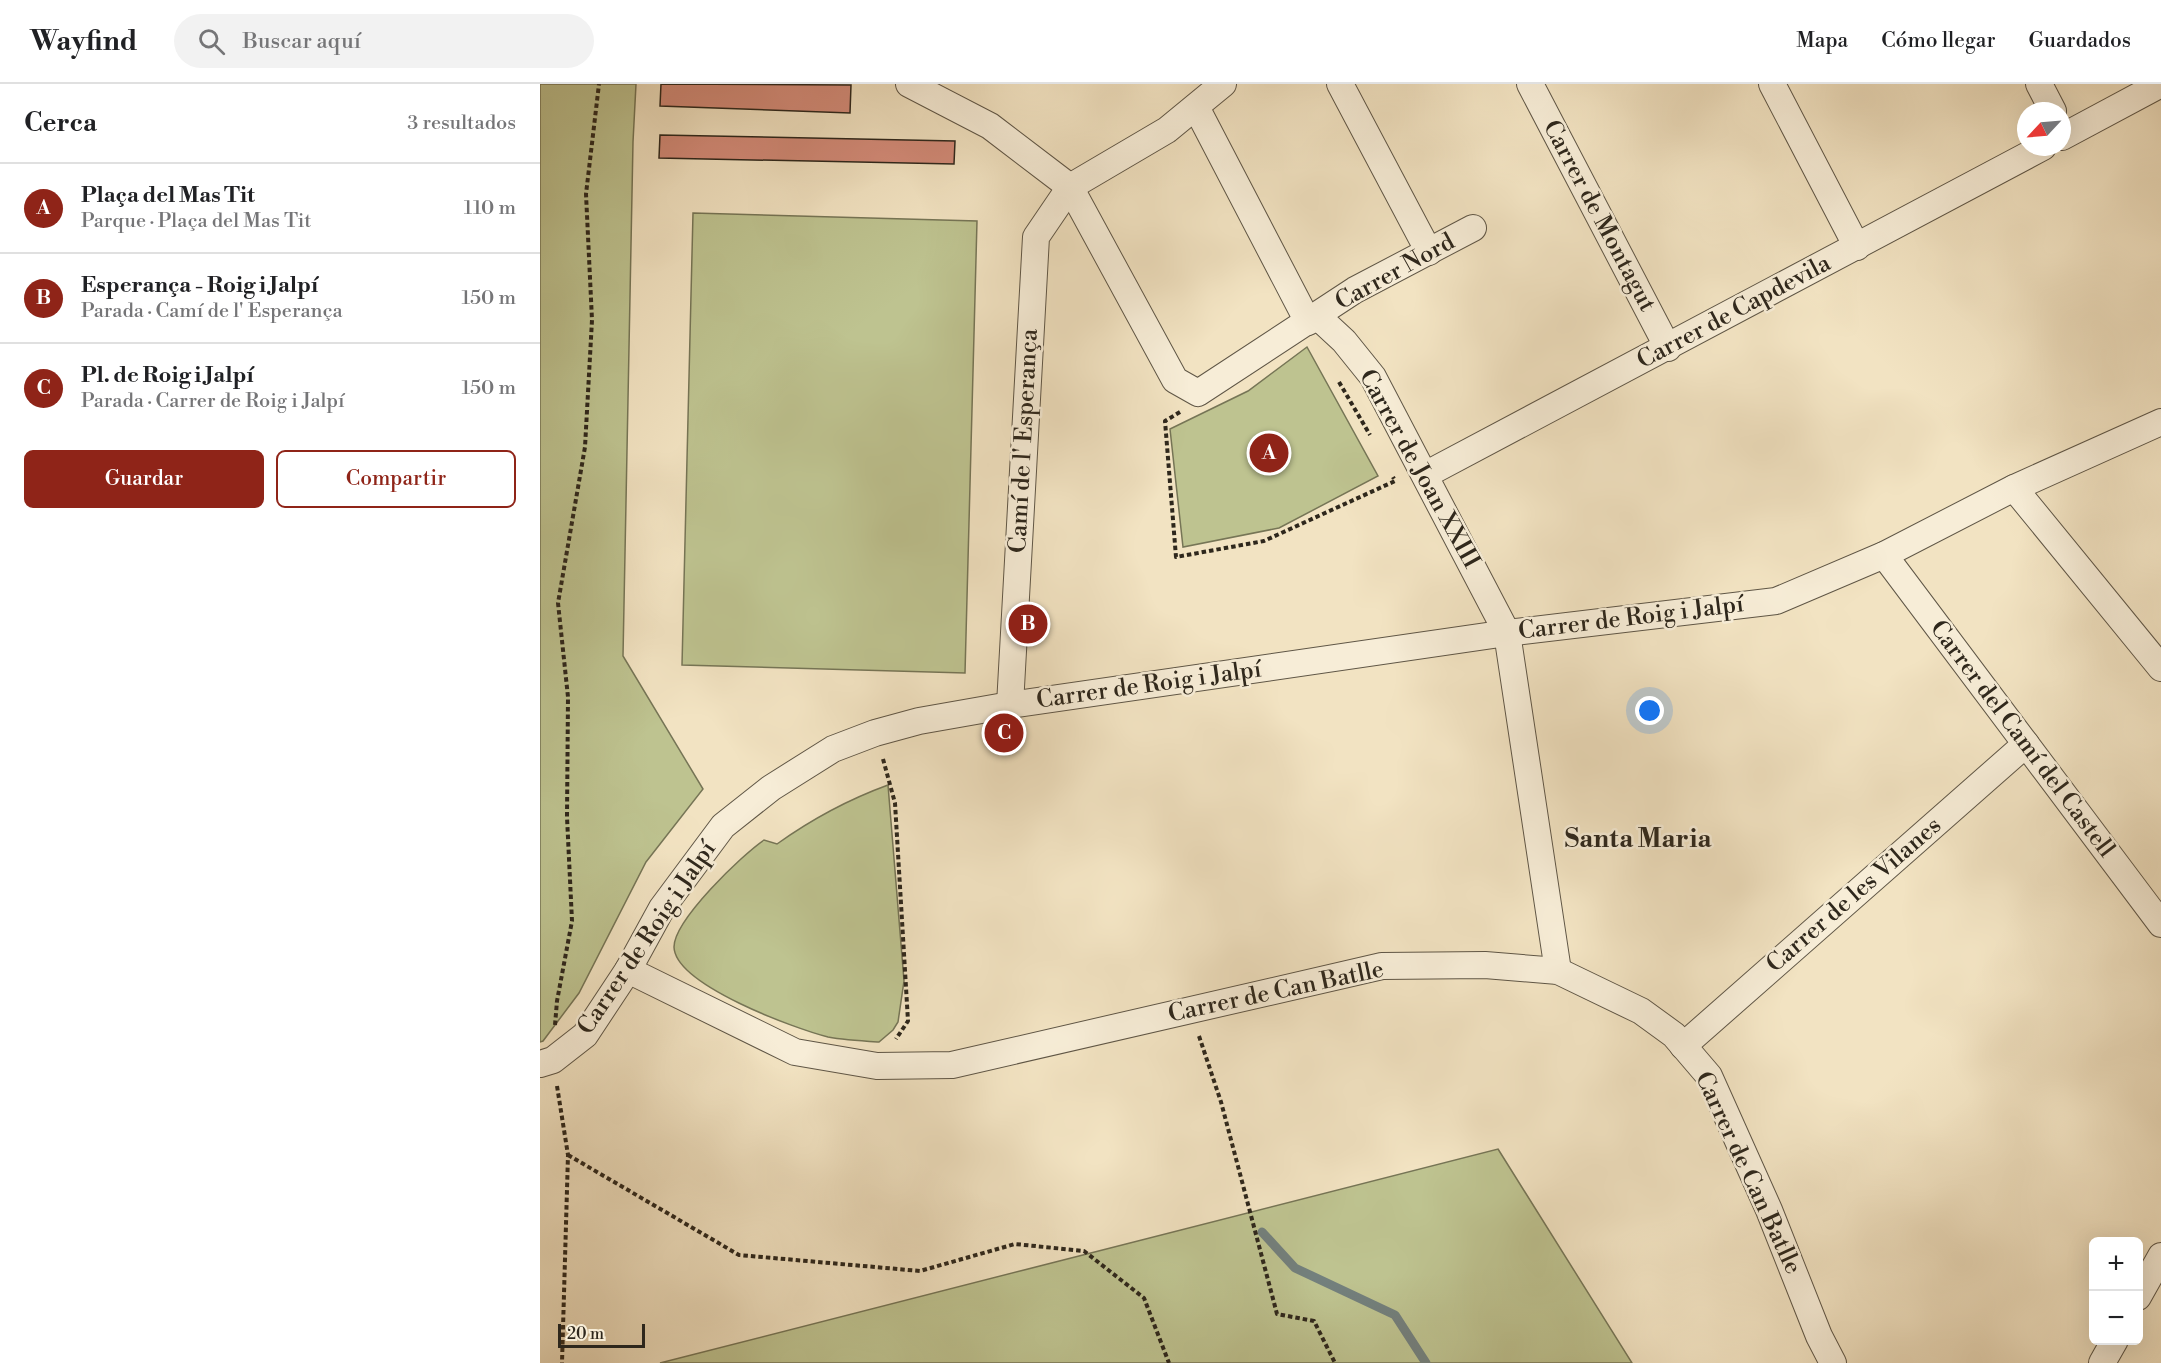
<!DOCTYPE html>
<html lang="es">
<head>
<meta charset="utf-8">
<style>
	body { margin:0; font-family:"Libre Bodoni",serif; background:#f2f2f2; color:#202124 }
	.controls { position:absolute; right:18px; bottom:18px; display:grid; overflow:hidden; border-radius:9px; box-shadow:0 6px 24px #0002 }
	.controls button { width:54px; height:54px; display:grid; place-items:center; padding:0; border:0; border-bottom:2px solid #e0e0e0; background:#fff; color:#202124; font:30px sans-serif }
	.compass { position:absolute; left:1477px; top:18px; width:54px; height:54px; border-radius:50%; background:#fff; box-shadow:0 6px 24px #0002; rotate:244deg }
	.scale { position:absolute; left:18px; bottom:15px; width:87px; box-sizing:border-box; padding-left:6px; border:3px solid #2e271c; border-top:0; font-size:16px; line-height:21px; white-space:nowrap; color:#2e271c; -webkit-text-stroke:4px #f7edd7; paint-order:stroke }
	.you { position:absolute; left:1110px; top:627px; width:21px; height:21px; margin:-15px; border:4px solid #fff; border-radius:50%; background:#1a73e8; box-shadow:0 0 0 9px #1a73e833 }
	.badge { display:grid; place-items:center; width:39px; height:39px; border-radius:50%; background:#8f2418; color:#fff; font-size:20px; font-weight:700 }
	.pin { position:absolute; translate:-50% -50%; border:3px solid #fff; box-shadow:0 2px 6px #0006 }
	.list { margin:0; padding:0; list-style:none }
	h2 { display:flex; justify-content:space-between; align-items:center; height:78px; margin:0; padding:0 24px; font-size:26px }
	h2 small { font-size:20px; font-weight:400; color:#757577 }
	.list li { display:grid; grid-template-columns:39px 1fr auto; gap:18px; align-items:center; box-sizing:border-box; height:90px; padding:0 24px; border-top:2px solid #e0e0e0 }
	.list b { display:block; font-size:22px; white-space:nowrap }
	.list p { margin:0; font-size:20px; white-space:nowrap; color:#757577 }
	.list em { font-size:20px; font-style:normal; color:#757577 }
	.actions { display:flex; gap:12px; padding:18px 24px }
	.actions a { flex:1; padding:14px 0; border:2px solid #8f2418; border-radius:9px; text-align:center; font-size:21px; color:#8f2418 }
	.actions .main { background:#8f2418; color:#fff }
	.icon { flex:none; width:33px; height:33px; fill:none; stroke:currentColor; stroke-width:2; stroke-linecap:round; stroke-linejoin:round }
	.map { position:relative; flex:none; width:1621px; height:1279px; overflow:hidden }
	header { display:flex; align-items:center; gap:36px; box-sizing:border-box; height:84px; padding:0 30px; background:#fff; border-bottom:2px solid #e0e0e0 }
	header strong { font-size:28px }
	nav { display:flex; gap:33px; margin-inline-start:auto; font-size:21px }
	.search { width:420px; height:54px; background:#f2f2f2; display:flex; align-items:center; gap:15px; box-sizing:border-box; padding:0 21px; border-radius:33px; color:#757577; font-size:22px }
	main { display:flex }
	aside { flex:1; background:#fff }
	.map>svg:first-child { display:block }
	.green { fill:#bec390; stroke:#767556; stroke-width:1.5 }
	.lines { fill:none; stroke-linecap:round; stroke-linejoin:round }
	.stream { stroke:#73807d; stroke-width:9 }
	.building { fill:#d38b79; stroke:#2e271c; stroke-width:1.5 }
	.street-casing { stroke:#5f5646; stroke-width:28 }
	.path { stroke:#2e271c; stroke-width:4; stroke-dasharray:4.5 3; stroke-linecap:butt }
	.street { stroke:#f7edd7; stroke-width:26 }
	.labels { text-anchor:middle; dominant-baseline:central; stroke-width:5; stroke-linejoin:round; paint-order:stroke }
	.street-label { font-size:24px; fill:#2e271c; stroke:#f7edd7 }
	.neighbourhood-label { font-size:26px; font-weight:bold; fill:#2e271c; stroke:#f7edd7 }
</style>
</head>
<body>
<header>
<strong>Wayfind</strong>
<div class="search"><svg class="icon" aria-label="search" viewBox="0 0 24 24"><circle cx="10" cy="10" r="6"/><path d="M15 15l6 6"/></svg>Buscar aquí</div>
<nav><a>Mapa</a><a>Cómo llegar</a><a>Guardados</a></nav>
</header>
<main>
<aside>
<h2>Cerca<small>3 resultados</small></h2>
<ul class="list">
<li><span class="badge">A</span><div><b>Plaça del Mas Tit</b><p>Parque · Plaça del Mas Tit</p></div><em>110 m</em></li>
<li><span class="badge">B</span><div><b>Esperança - Roig i Jalpí</b><p>Parada · Camí de l' Esperança</p></div><em>150 m</em></li>
<li><span class="badge">C</span><div><b>Pl. de Roig i Jalpí</b><p>Parada · Carrer de Roig i Jalpí</p></div><em>150 m</em></li>
</ul>
<div class="actions"><a class="main">Guardar</a><a>Compartir</a></div>
</aside>
<div class="map">
<svg width="1621" height="1279" viewBox="0 0 1621 1279">
	<rect width="100%" height="100%" fill="#f2e3c2"/>
	<filter id="stains"><feTurbulence type="fractalNoise" baseFrequency=".00333" numOctaves="4"/><feColorMatrix values="0 0 0 0 .2 0 0 0 0 .09 0 0 0 0 .02 0 0 0 .5 -.17"/></filter>
	<radialGradient id="worn" r=".72"><stop offset=".6" stop-color="#630" stop-opacity="0"/><stop offset="1" stop-color="#630" stop-opacity=".3"/></radialGradient>
	<g class="green">
		<path d="M0,0H96L93,58L83,572L163,705L106,778L39,909L3,957L0,958Z"/>
		<path d="M153,129L437,137L425,589L142,581Z"/>
		<path d="M767,263L838,392L739,444L643,463L630,345L708,307Z"/>
		<path d="M348,701L364,897L358,938L353,946L339,958C322,957 304,956 288,953C256,945 135,901 134,863C134,836 202,771 224,756L237,760C272,735 307,716 348,701Z"/>
		<path d="M958,1065L1092,1279H120Z"/>
	</g>
	<g class="lines">
		<path class="stream" d="M722,1148L755,1184L855,1231L886,1279"/>
	</g>
	<g class="building">
		<path d="M121,0L311,1L310,29L120,22Z"/>
		<path d="M120,51L415,57L414,80L119,74Z"/>
	</g>
	<g class="lines">
		<g class="street-casing">
			<g id="street">
				<path d="M369,0L450,42L530,103L635,296L658,309L815,206L933,144"/>
				<path d="M800,0L889,168"/>
				<path d="M990,0L1128,264"/>
				<path d="M1232,0L1317,163"/>
				<path d="M1499,0L1513,27"/>
				<path d="M656,23L768,238"/>
				<path d="M1522,53L1621,0"/>
				<path d="M777,232L804,257L833,293L967,549L1018,887"/>
				<path d="M885,391L1503,63"/>
				<path d="M1474,404L1621,584"/>
				<path d="M1344,471L1621,840"/>
				<path d="M470,621L496,153L530,103L627,46L683,0"/>
				<path d="M88,886L255,968L337,982L412,981L842,882L945,881L1018,887L1101,927L1134,951L1169,992L1229,1126L1279,1252L1293,1279"/>
				<path d="M1143,962L1486,660"/>
				<path d="M0,980L13,976L45,951L88,886L122,824L183,742L231,704L293,665L335,649L379,637L470,621L967,549L1236,517L1344,471L1474,404L1621,338"/>
				<path d="M1598,1213L1621,1172"/>
				<path d="M1562,1279L1575,1256"/>
			</g>
		</g>
		<g class="path">
			<path d="M799,298L830,351"/>
			<path d="M640,328L625,337L636,473L724,457L855,397L853,393"/>
			<path d="M343,675L355,719L368,937L356,955"/>
			<path d="M15,941L17,917L32,837L27,733L28,613L18,519L45,363L52,236L46,110L59,0"/>
			<path d="M659,952L681,1018L737,1230L774,1237L795,1279"/>
			<path d="M17,1002L28,1071L22,1279"/>
			<path d="M28,1071L199,1171L380,1187L475,1160L544,1167L604,1214L629,1279"/>
		</g>
		<use href="#street" class="street"/>
	</g>
	<g class="labels">
		<g class="street-label">
			<text transform="translate(1059 132) rotate(62)">Carrer de Montagut</text>
			<text transform="translate(855 188) rotate(-29)">Carrer Nord</text>
			<text transform="translate(1194 228) rotate(-28)">Carrer de Capdevila</text>
			<text transform="translate(484 357) rotate(-87)">Camí de l' Esperança</text>
			<text transform="translate(879 385) rotate(61)">Carrer de Joan XXIII</text>
			<text transform="translate(1091 534) rotate(-7)">Carrer de Roig i Jalpí</text>
			<text transform="translate(609 601) rotate(-8)">Carrer de Roig i Jalpí</text>
			<text transform="translate(1482 655) rotate(53)">Carrer del Camí del Castell</text>
			<text transform="translate(1314 811) rotate(-41)">Carrer de les Vilanes</text>
			<text transform="translate(107 854) rotate(-56)">Carrer de Roig i Jalpí</text>
			<text transform="translate(736 908) rotate(-12)">Carrer de Can Batlle</text>
			<text transform="translate(1208 1089) rotate(65)">Carrer de Can Batlle</text>
		</g>
		<g class="neighbourhood-label">
			<text x="1098" y="755">Santa Maria</text>
		</g>
	</g>
	<rect width="100%" height="100%" filter="url(#stains)"/>
	<rect width="100%" height="100%" fill="url(#worn)"/>
</svg>
<div class="controls">
<button>+</button>
<button>−</button>
</div>
<svg class="compass" viewBox="-18 -18 36 36"><path d="M0-13l5 13h-10z" fill="#e53935"/><path d="M0 13l5-13h-10z" fill="#757577"/></svg>
<div class="scale">20 m</div>
<div class="you"></div>
<div class="pin badge" style="left:729px;top:369px">A</div>
<div class="pin badge" style="left:488px;top:540px">B</div>
<div class="pin badge" style="left:464px;top:649px">C</div>
</div>
</main>
</body>
</html>
